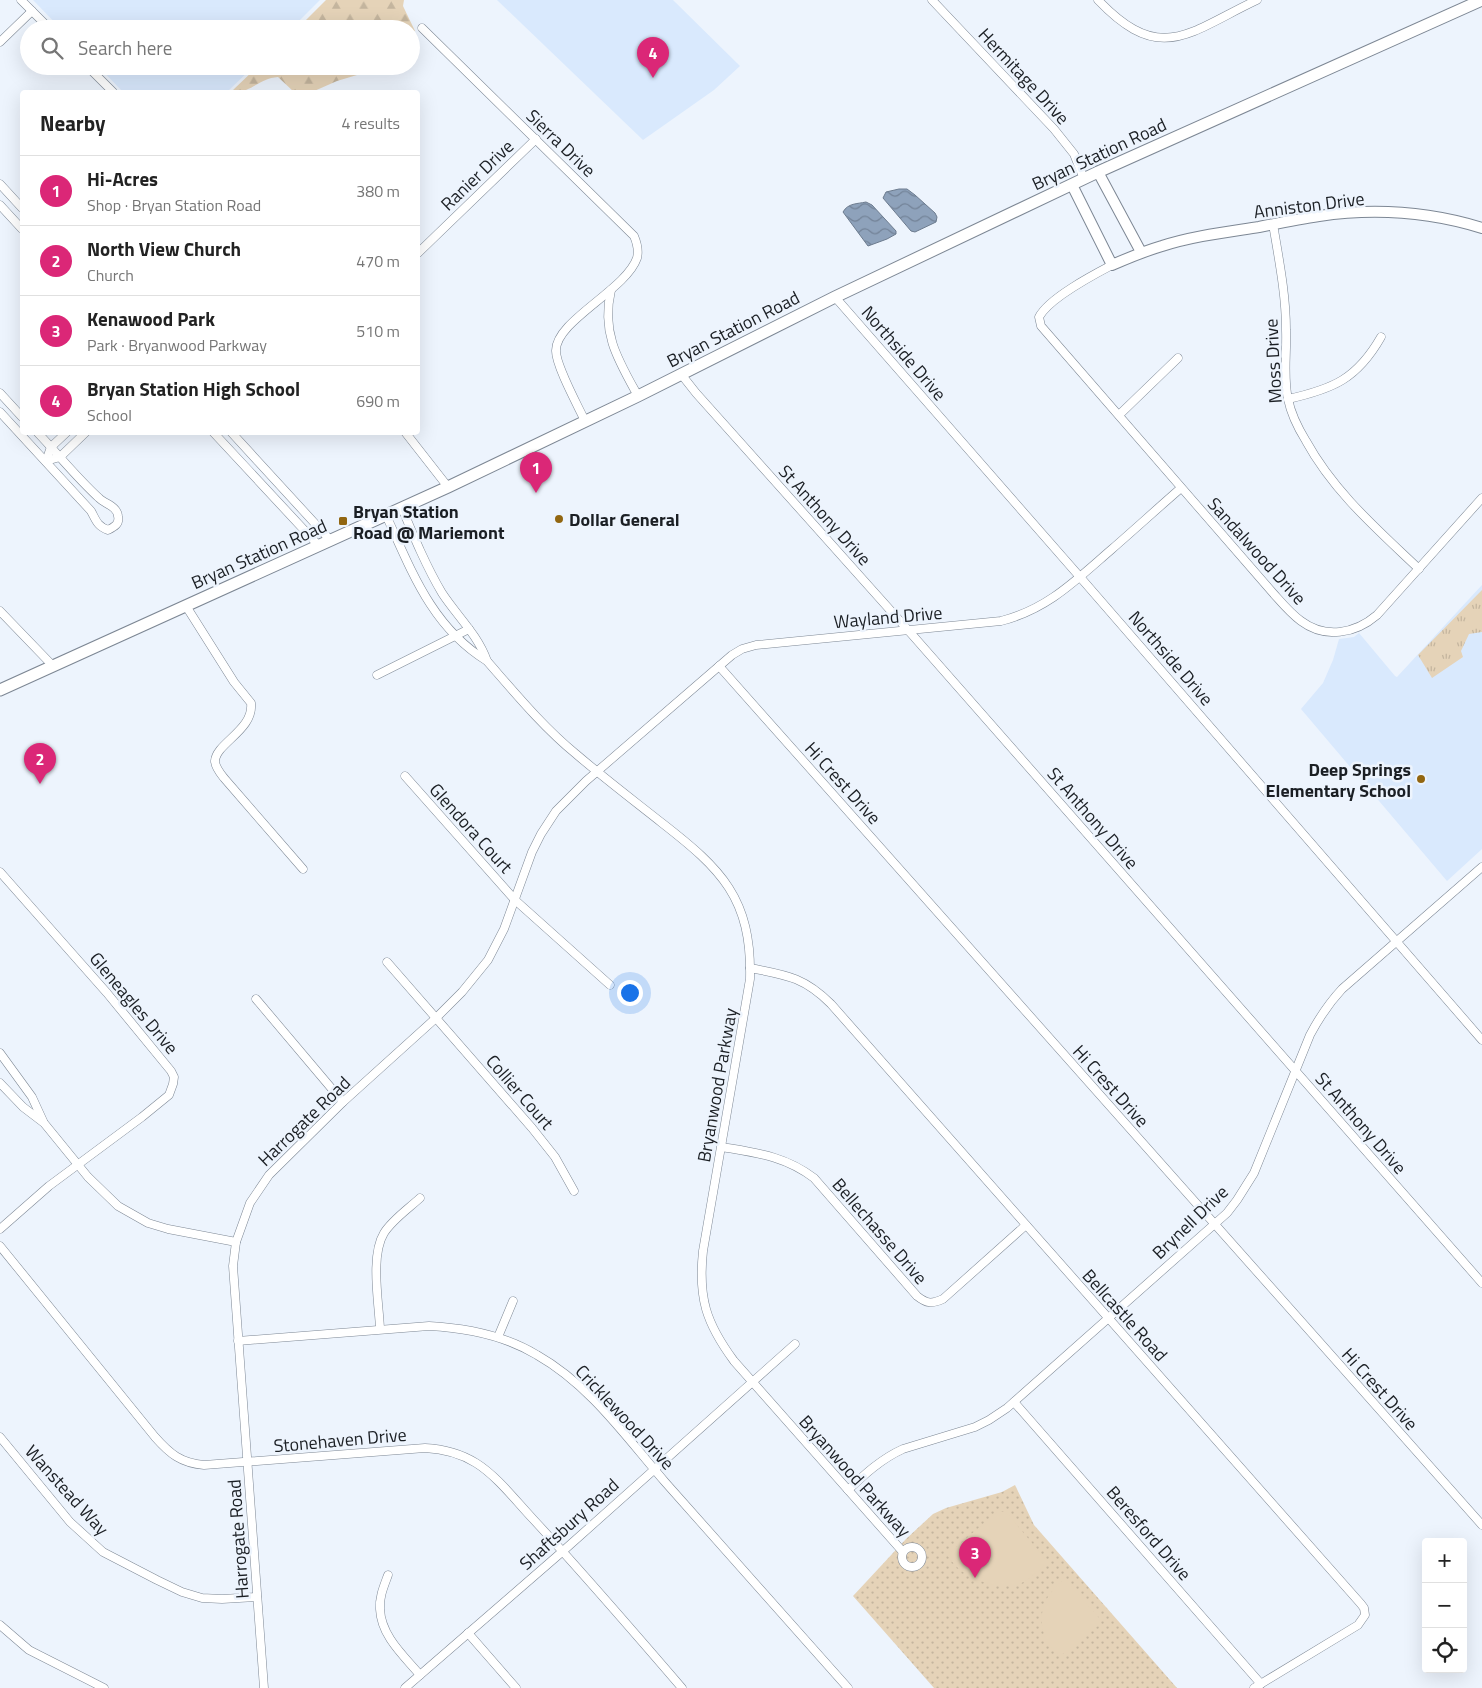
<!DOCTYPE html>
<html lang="en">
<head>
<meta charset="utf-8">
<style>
	body { margin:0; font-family:"Titillium Web",sans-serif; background:#f2f2f2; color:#222 }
	.controls { position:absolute; right:15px; bottom:15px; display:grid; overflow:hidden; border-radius:5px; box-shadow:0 5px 20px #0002 }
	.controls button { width:45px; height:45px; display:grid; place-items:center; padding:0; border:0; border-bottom:1px solid #e0e0e0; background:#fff; color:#222; font:25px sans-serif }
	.you { position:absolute; left:629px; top:992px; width:18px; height:18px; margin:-12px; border:4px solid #fff; border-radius:50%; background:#1a73e8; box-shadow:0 0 0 8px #1a73e833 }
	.badge { display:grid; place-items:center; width:32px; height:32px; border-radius:50%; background:#db2777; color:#fff; font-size:16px; font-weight:700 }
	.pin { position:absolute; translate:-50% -41px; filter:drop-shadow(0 1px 2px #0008) }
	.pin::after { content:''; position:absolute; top:26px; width:18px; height:15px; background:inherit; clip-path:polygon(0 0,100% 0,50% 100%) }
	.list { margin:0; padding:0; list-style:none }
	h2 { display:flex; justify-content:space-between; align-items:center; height:65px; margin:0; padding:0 20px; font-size:21px }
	h2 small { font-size:16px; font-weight:400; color:#767676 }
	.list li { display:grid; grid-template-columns:32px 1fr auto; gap:15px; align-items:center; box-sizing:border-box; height:70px; padding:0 20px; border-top:1px solid #e0e0e0 }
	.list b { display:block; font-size:19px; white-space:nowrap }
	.list p { margin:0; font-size:16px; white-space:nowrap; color:#767676 }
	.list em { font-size:16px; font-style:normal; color:#767676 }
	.icon { flex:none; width:28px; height:28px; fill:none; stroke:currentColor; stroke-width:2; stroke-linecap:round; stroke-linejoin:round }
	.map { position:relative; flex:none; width:1482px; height:1688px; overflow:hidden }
	.search { position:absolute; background:#fff; box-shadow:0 5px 20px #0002; left:20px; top:20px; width:400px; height:55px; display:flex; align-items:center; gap:12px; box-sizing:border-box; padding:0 18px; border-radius:28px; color:#767676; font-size:19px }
	.panel { position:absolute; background:#fff; box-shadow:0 5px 20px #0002; left:20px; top:90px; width:400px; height:345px; border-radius:5px }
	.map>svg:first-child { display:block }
	.built { fill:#d9e9fd }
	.grass { fill:url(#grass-tufts) }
	.forest { fill:url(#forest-firs) }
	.park { fill:url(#park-dots) }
	.garden { fill:#e5d3b8 }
	.water { fill:url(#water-waves); stroke:#6c7b8e }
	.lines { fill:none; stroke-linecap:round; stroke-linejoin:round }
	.minor-casing { stroke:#7d8794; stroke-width:9 }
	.tertiary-casing { stroke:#7d8794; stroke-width:12 }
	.secondary-casing { stroke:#7d8794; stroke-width:13 }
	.minor { stroke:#fff; stroke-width:8 }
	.tertiary { stroke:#fff; stroke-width:10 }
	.secondary { stroke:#fff; stroke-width:11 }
	.poi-dot { fill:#926610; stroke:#edf4fd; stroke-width:2 }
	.labels { text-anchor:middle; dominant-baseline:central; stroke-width:5; stroke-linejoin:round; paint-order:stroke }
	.street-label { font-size:18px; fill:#1b1f24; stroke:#edf4fd }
	.poi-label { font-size:18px; font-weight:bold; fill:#1b1f24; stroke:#edf4fd; text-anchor:start }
</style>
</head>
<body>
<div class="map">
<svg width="1482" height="1688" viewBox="0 0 1482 1688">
	<defs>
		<pattern id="grass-tufts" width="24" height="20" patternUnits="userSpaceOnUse" patternTransform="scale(1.25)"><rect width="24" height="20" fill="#e5d3b8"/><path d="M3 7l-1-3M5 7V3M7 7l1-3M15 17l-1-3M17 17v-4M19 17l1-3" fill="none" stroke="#c4b59e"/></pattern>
		<pattern id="forest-firs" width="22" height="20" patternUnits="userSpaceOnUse" patternTransform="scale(1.25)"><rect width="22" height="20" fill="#e5d3b8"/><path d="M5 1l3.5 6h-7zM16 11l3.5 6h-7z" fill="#c4b59e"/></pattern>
		<pattern id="park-dots" width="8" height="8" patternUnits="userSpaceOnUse" patternTransform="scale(1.25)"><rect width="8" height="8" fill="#e5d3b8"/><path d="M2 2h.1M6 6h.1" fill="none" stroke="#c4b59e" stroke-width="1.8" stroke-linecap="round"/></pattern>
		<pattern id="water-waves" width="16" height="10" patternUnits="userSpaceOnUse" patternTransform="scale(1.25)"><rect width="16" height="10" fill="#8ea2bb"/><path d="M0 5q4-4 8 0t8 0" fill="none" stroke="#738398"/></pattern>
	</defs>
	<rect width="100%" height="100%" fill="#edf4fd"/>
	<g class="built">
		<path d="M33,0H320L291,29H61Z"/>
		<path d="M497,0H673L740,66L714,90L643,140Z"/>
		<path d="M98,66H254L227,92H123Z"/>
		<path d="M1482,585V849L1447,881L1301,709L1323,683L1333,660L1339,639L1354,637L1359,633L1395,676L1397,677Z"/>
	</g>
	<path class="grass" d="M1482,590V632L1469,634L1461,651L1463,657L1432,678L1418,655Z"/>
	<g class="forest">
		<path d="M326,0H404L403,6L415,31L411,34V29H297Z"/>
		<path d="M258,66H373L367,72L337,81L312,92H294L278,77C260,78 251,93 233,92V90Z"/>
	</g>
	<path class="park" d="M1015,1485L1034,1525L1177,1688H934L853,1596L906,1539L933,1514L946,1508L1002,1492Z"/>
	<g class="garden">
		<path d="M997,1512H1006L1048,1562C1039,1570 1028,1582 1016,1585C999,1589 970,1580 957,1567C954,1564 950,1559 947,1555Z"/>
		<path d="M1065,1579L1101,1620L1098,1626L1060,1656C1057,1652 1052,1649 1049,1645C1046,1641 1044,1635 1043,1630C1038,1609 1048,1591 1065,1579Z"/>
	</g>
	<g class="water">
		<path d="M899,189H907L915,195L935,213L937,217L936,222L915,232L911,231L883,198L886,192Z"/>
		<path d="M866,202L872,205L896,231V234L887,239L868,246L843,212C848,203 857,204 866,202Z"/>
	</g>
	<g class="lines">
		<g class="minor-casing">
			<g id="minor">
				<path d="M21,0L50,29"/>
				<path d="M932,0L1054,129L1074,154L1084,179"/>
				<path d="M1098,0C1161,66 1189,32 1257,0"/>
				<path d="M422,28L634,236C637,243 639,250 637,258C626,290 555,321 556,351C556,366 578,406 585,421"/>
				<path d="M0,42L32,11"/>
				<path d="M87,66L113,92"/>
				<path d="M0,184L22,208"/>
				<path d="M0,205L22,229"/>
				<path d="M1273,224C1279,260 1286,295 1286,330C1287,353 1283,377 1288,399C1291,414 1298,428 1306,441C1334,492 1377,529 1419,569"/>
				<path d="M418,253L536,139"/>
				<path d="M1112,265C1093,275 1049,298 1039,317L1041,326L1273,593C1282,603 1290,613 1301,621C1325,639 1355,634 1377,615L1482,498"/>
				<path d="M611,290C601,333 618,360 638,396"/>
				<path d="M835,297L1080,577L1482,1040"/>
				<path d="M681,374L696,393L908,630L1482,1283"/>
				<path d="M0,393L22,417"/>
				<path d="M1288,399C1333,389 1357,379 1381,337"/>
				<path d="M0,412L91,511C96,520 97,526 108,530C114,527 120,524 118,516C117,506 105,504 99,498C77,478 58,454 37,432"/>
				<path d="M1119,415L1178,358"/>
				<path d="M213,432L319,546"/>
				<path d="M231,432L331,541"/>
				<path d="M405,432L448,487"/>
				<path d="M46,461L60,457L86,432"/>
				<path d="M46,461L51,447L67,432"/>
				<path d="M402,508C414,537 426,566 442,593C457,616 478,635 487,661"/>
				<path d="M386,515C412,572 432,627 487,661C515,693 543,727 576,754C604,778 633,800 662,823C721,869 752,898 750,979L703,1251C698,1298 706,1323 734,1361L903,1552"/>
				<path d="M186,606L234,682L251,703C254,730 216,743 215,761C215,767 220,773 224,778L303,869"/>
				<path d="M0,611L53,666"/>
				<path d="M719,666L1482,1525"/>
				<path d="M377,675L469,629"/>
				<path d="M405,776L515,900L610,985"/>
				<path d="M0,872L107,993L171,1071L174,1077L173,1084L169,1095L142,1117L49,1186L0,1229"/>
				<path d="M387,962L532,1128L555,1157L574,1191"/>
				<path d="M750,968C786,975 804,977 831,1004L1361,1604L1364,1608L1365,1615L1358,1625L1254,1688"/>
				<path d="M256,999L343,1102"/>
				<path d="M0,1053L32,1097L43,1121"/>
				<path d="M0,1083L23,1107L44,1123L88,1177L118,1206L148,1223L168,1229L236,1242"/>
				<path d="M722,1147C757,1153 785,1156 814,1178L917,1296C927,1304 932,1304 943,1299L1026,1225"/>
				<path d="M0,1246L155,1437C170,1454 181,1463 204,1465L425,1448C444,1449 460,1453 476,1463C497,1476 516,1501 533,1519C584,1574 633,1631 682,1688"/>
				<path d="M380,1329C379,1303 370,1256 384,1233C392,1220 408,1209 420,1198"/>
				<path d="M498,1337L513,1301"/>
				<path d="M238,1341L429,1326C467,1328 504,1335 537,1355C590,1385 626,1437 665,1482C726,1550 787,1619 848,1688"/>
				<path d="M1014,1402L1261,1684"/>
				<path d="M0,1437L70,1522L103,1552L157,1580L182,1592L202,1598L222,1599L257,1597"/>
				<path d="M848,1490C865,1474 881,1459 903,1449L975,1427L989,1420L1007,1408L1227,1213L1237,1200L1254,1173L1310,1035C1319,1018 1329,1003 1342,989L1482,867"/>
				<circle cx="912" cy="1557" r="10"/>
				<path d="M388,1575C384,1586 379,1597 380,1609C381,1636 404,1656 420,1675"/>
				<path d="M0,1625L29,1650L104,1688"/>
				<path d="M468,1633L516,1688"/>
				<path d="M264,1688L233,1266L236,1242L250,1203L269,1175L343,1102L436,1018L462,992L488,960L504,929L532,852L541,834L556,811L586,781L732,655L742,649L756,645L1001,621C1048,609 1076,580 1112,549C1135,529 1158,508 1181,488"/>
				<path d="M405,1688L563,1551L795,1344"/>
			</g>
		</g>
		<g class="tertiary-casing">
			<g id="tertiary">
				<path d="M1098,172L1141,252"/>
				<path d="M1072,185L1112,265C1128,258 1145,251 1162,246C1193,236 1227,232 1259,227C1279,223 1299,219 1319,216C1373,208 1430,212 1482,228"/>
			</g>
		</g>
		<g class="secondary-casing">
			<path id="secondary" d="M0,690L448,487L638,396L835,297L1098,172L1482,0"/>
		</g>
		<use href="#minor" class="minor"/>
		<use href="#tertiary" class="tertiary"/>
		<use href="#secondary" class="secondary"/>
	</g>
	<g class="poi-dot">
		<circle cx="559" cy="519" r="5"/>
		<rect x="338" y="516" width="10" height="10" rx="2.5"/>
		<circle cx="1421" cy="779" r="5"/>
	</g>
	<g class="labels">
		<g class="street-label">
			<text transform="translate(1024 76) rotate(47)">Hermitage Drive</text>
			<text transform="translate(561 143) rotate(44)">Sierra Drive</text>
			<text transform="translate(1099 154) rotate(-25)">Bryan Station Road</text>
			<text transform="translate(477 175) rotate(-44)">Ranier Drive</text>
			<text transform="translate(1309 205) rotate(-7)">Anniston Drive</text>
			<text transform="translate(733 329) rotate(-27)">Bryan Station Road</text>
			<text transform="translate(904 353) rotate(49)">Northside Drive</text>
			<text transform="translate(1273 361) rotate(-93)">Moss Drive</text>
			<text transform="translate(825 515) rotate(48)">St Anthony Drive</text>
			<text transform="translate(1257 551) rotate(48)">Sandalwood Drive</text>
			<text transform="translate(259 554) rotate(-24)">Bryan Station Road</text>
			<text transform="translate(888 617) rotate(-5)">Wayland Drive</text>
			<text transform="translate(1171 658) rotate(49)">Northside Drive</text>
			<text transform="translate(843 783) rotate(48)">Hi Crest Drive</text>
			<text transform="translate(1093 818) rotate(49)">St Anthony Drive</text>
			<text transform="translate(471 828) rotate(48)">Glendora Court</text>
			<text transform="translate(134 1003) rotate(50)">Gleneagles Drive</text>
			<text transform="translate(717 1085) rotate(-80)">Bryanwood Parkway</text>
			<text transform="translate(1111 1086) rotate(48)">Hi Crest Drive</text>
			<text transform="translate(520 1092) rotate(49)">Collier Court</text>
			<text transform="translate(304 1121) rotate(-44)">Harrogate Road</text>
			<text transform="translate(1361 1123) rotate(49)">St Anthony Drive</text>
			<text transform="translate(1190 1222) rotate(-44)">Brynell Drive</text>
			<text transform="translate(880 1231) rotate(49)">Bellechasse Drive</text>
			<text transform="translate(1125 1315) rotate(48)">Bellcastle Road</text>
			<text transform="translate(1380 1389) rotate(48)">Hi Crest Drive</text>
			<text transform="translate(625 1417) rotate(47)">Cricklewood Drive</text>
			<text transform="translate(340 1440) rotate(-5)">Stonehaven Drive</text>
			<text transform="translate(855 1476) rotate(48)">Bryanwood Parkway</text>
			<text transform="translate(67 1490) rotate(48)">Wanstead Way</text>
			<text transform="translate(569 1524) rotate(-42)">Shaftsbury Road</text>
			<text transform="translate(1149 1533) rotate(49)">Beresford Drive</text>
			<text transform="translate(238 1539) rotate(-94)">Harrogate Road</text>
		</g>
		<g class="poi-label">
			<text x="353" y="511">Bryan Station<tspan x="353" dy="21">Road @ Mariemont</tspan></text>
			<text x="569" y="519">Dollar General</text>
			<text x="1411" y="769" text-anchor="end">Deep Springs<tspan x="1411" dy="21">Elementary School</tspan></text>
		</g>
	</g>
</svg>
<div class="controls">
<button>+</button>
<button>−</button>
<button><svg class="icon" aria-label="locate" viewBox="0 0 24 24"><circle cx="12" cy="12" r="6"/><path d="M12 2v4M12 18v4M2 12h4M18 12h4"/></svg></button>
</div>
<div class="you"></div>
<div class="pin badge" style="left:536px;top:493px">1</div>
<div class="pin badge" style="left:40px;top:784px">2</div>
<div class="pin badge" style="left:975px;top:1578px">3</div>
<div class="pin badge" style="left:653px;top:78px">4</div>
<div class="search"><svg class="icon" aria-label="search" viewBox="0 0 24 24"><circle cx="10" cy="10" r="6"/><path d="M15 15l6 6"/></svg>Search here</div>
<section class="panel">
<h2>Nearby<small>4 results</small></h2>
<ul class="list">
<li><span class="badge">1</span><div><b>Hi-Acres</b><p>Shop · Bryan Station Road</p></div><em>380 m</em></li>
<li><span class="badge">2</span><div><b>North View Church</b><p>Church</p></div><em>470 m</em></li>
<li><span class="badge">3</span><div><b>Kenawood Park</b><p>Park · Bryanwood Parkway</p></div><em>510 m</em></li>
<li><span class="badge">4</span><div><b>Bryan Station High School</b><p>School</p></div><em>690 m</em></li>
</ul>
</section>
</div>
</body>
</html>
